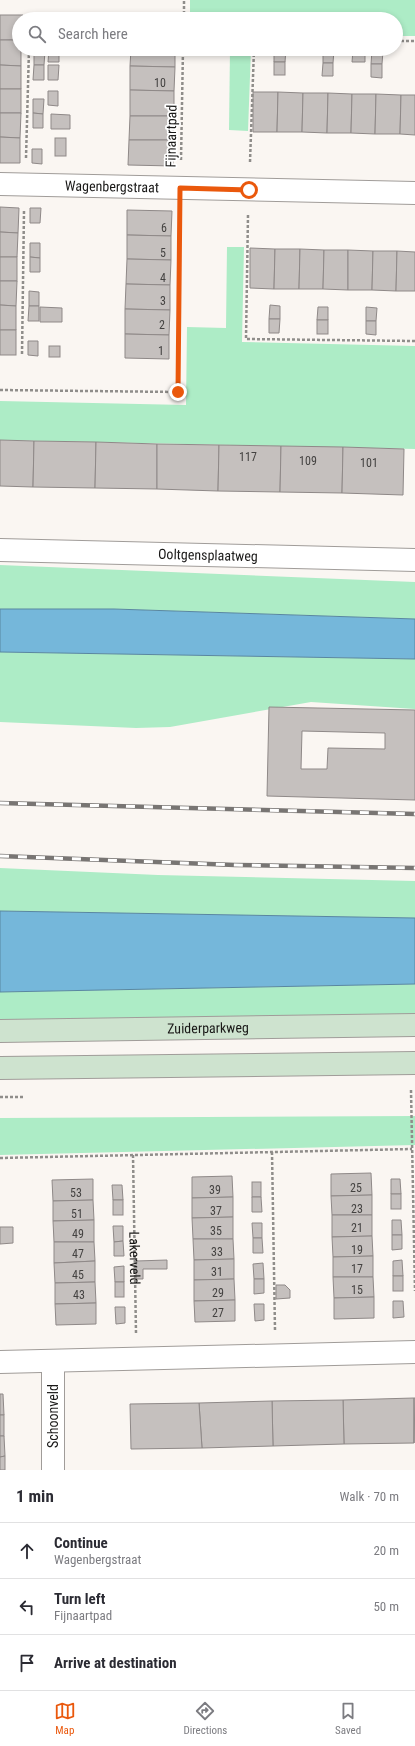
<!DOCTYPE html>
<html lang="en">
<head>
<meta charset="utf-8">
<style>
	body { margin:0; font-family:"Roboto Condensed",sans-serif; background:#f7f7f7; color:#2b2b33 }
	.stop { position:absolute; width:12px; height:12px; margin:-9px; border:3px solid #ea580c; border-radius:50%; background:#fff }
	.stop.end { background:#ea580c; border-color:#fff; box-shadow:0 1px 4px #0008 }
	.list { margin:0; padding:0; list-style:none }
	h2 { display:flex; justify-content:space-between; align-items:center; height:52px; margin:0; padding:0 16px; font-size:17px }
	h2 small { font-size:13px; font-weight:400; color:#7c7c81 }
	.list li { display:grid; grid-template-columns:26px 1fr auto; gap:12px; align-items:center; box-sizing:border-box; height:56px; padding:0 16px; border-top:1px solid #e1e1e2 }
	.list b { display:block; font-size:15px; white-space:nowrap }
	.list p { margin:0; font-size:13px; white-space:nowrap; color:#7c7c81 }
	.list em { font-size:13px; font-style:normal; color:#7c7c81 }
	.icon { flex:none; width:22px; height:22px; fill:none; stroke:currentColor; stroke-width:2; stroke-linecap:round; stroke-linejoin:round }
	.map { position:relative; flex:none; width:415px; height:1470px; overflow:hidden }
	.search { position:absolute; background:#fff; box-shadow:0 2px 6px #0003; left:12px; right:12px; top:12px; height:44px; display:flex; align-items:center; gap:10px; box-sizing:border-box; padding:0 14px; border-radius:22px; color:#7c7c81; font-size:15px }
	.sheet { height:220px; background:#fff }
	nav { display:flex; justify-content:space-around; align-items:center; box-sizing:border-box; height:56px; border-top:1px solid #e1e1e2; background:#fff; font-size:11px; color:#7c7c81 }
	nav a { display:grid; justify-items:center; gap:2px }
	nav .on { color:#ea580c }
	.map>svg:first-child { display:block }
	.green { fill:#adecc6 }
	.water { fill:#75b7da; stroke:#5987a0 }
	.building { fill:#c5c0be; stroke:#8f8988; fill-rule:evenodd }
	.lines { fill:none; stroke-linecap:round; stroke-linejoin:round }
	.minor-casing { stroke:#a09c99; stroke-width:24 }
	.secondary-casing { stroke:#a09c99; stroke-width:24 }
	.path { stroke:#8f8d8a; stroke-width:2.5; stroke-dasharray:3 2; stroke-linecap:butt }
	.minor { stroke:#fff; stroke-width:22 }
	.secondary { stroke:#cee3cf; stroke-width:22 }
	.rail-casing { stroke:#787573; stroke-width:4.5 }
	.rail { stroke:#fff; stroke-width:3; stroke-dasharray:9; stroke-linecap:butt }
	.route { stroke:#ea580c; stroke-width:5 }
	.labels { text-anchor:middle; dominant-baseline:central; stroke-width:3.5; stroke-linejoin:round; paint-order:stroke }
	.number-label { font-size:12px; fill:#444241 }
	.street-label { font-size:14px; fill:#191817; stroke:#fff }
</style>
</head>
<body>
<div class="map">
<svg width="415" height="1470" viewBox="0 0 415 1470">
	<rect width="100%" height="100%" fill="#faf6f2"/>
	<g class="green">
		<path d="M190,0H415V36H396V19H190Z"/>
		<path d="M230,49H251L248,131L229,130Z"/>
		<path d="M227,247H244L242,342L415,346V449L0,440V401L186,405L187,327L226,328Z"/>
		<path d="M0,565L415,582V619L114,609H0Z"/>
		<path d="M0,652L415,659V709L311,702L170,727L136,728L0,722Z"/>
		<path d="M0,868L158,875L415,881V918L0,911Z"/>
		<path d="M415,984V1015L0,1022V992Z"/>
		<path d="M415,1116V1145L0,1155V1118Z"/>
	</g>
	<g class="water">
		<path d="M0,609H114L415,619V659L0,652Z"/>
		<path d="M0,911L415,918V984L0,992Z"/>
	</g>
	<g class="building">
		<path d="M0,15H23L22,19H19V40H0Z"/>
		<path d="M132,16L176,17V19H132Z"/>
		<path d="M0,40H19V49H21V66L0,65Z"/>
		<path d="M49,49H59V62H48Z"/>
		<path d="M131,49H175V67L130,66Z"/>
		<path d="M274,49H286L285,62H274Z"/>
		<path d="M323,50H334L333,63H323Z"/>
		<path d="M353,50H365V62H352Z"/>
		<path d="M372,50L383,51L382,64H371Z"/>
		<path d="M34,51H45L44,65H34Z"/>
		<rect x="274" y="62" width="11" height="13"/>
		<path d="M323,63H333V76H322Z"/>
		<path d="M371,64H382V78L371,77Z"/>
		<path d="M0,65L21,66V89H0Z"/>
		<path d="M34,65H44V80H33Z"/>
		<path d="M48,65H59L58,80H48Z"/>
		<path d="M130,66L175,67L174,91L130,90Z"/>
		<rect x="0" y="89" width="21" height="24"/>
		<path d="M130,90L174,91V116H130Z"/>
		<path d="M48,91H58V106L48,105Z"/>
		<path d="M253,92H278L277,132H253Z"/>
		<path d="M278,92L303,93L302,132H277Z"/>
		<path d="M303,93H328L327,133L302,132Z"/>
		<path d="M328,93L352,94L351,133H327Z"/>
		<path d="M352,94H376L375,134L351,133Z"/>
		<path d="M376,94L401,95L400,134H375Z"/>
		<path d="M401,95H415V135L400,134Z"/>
		<path d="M33,99H44L43,114L33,113Z"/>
		<path d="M0,113H21L20,138L0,137Z"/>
		<path d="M33,113L43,114V128H33Z"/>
		<path d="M51,114L70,115V129H51Z"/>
		<path d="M130,116H174L173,140H129Z"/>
		<path d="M0,137L20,138V163H0Z"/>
		<rect x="55" y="138" width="11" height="18"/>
		<path d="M129,140H173V166L128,165Z"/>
		<path d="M32,149H42V164L32,163Z"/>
		<path d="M0,207L19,208L18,233L0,232Z"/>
		<path d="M30,208H41L40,223H30Z"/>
		<path d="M127,210L172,211L171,236L127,235Z"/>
		<path d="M0,232L18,233L17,257H0Z"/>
		<path d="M127,235L171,236V260L127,259Z"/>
		<path d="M30,243H40V258L30,257Z"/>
		<path d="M250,248L275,249L274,289L250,288Z"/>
		<path d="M275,249H300L299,289H274Z"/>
		<path d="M300,249L324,250L323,289H299Z"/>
		<path d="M324,250H348V290L323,289Z"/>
		<path d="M348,250L373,251L372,290H348Z"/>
		<path d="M373,251H397L396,291L372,290Z"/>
		<path d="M397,251L415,252V291H396Z"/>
		<rect x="0" y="257" width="17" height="24"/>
		<path d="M30,257L40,258V272H30Z"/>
		<path d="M127,259L171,260L170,285L126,284Z"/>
		<path d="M0,281H17L16,306L0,305Z"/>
		<path d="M126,284L170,285V310L125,309Z"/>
		<path d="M29,291L39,292V306H29Z"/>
		<path d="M0,305L16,306V330H0Z"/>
		<path d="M270,305L280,306V319H269Z"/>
		<path d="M29,306H39V321H28Z"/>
		<path d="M40,307L62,308V322H40Z"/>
		<path d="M318,307H328V320H317Z"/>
		<path d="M366,307L377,308L376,321H366Z"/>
		<path d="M125,309L170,310L169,335L125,334Z"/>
		<path d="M269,319H280L279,333H269Z"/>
		<rect x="317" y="320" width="11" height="14"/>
		<path d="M366,321H376V335L366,334Z"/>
		<rect x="0" y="330" width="16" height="25"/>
		<path d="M125,334L169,335V359L125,358Z"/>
		<path d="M28,341H38V356L28,355Z"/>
		<rect x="49" y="346" width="11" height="11"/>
		<path d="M0,440L34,441L33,487L0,486Z"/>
		<path d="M34,441L96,442L95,488L33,487Z"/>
		<path d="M96,442L157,444V489L95,488Z"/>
		<path d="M157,444L219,445L218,491L157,489Z"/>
		<path d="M219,445L281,446L280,492L218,491Z"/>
		<path d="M281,446L343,447L342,493L280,492Z"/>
		<path d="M343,447L404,449L403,495L342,493Z"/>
		<path d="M269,707L415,710V800L267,796ZM302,731L385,733V749L328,748L327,769H301Z"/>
		<path d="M371,1173L372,1195L331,1196V1174Z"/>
		<path d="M232,1176L233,1197L192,1198V1177Z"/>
		<path d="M93,1179V1200L53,1201L52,1180Z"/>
		<path d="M391,1179H400L401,1194H391Z"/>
		<rect x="252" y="1182" width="9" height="15"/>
		<path d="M112,1185H122L123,1200H113Z"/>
		<rect x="391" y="1194" width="10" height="15"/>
		<path d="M372,1195V1215H332L331,1196Z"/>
		<path d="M233,1197V1217L192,1218V1198Z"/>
		<path d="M252,1197H261L262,1212H252Z"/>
		<path d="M93,1200L94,1220L53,1221V1201Z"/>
		<rect x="113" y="1200" width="10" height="15"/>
		<path d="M332,1215H372V1236L332,1237Z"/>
		<path d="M233,1217V1239H193L192,1218Z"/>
		<path d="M94,1220V1242H54L53,1221Z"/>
		<path d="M392,1220H401L402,1235H392Z"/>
		<path d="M252,1223H262V1238H253Z"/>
		<path d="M113,1226H123V1241L114,1242Z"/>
		<path d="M0,1227H13V1243L0,1244Z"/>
		<path d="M392,1235H402V1249L392,1250Z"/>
		<path d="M372,1236L373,1256L333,1257L332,1237Z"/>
		<path d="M253,1238H262L263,1253H253Z"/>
		<path d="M193,1239H233L234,1259L194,1260Z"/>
		<path d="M123,1241L124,1256H114V1242Z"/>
		<path d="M54,1242H94L95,1261L54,1263Z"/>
		<path d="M373,1256V1277H333V1257Z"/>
		<path d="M234,1259V1279L194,1280V1260Z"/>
		<path d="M167,1260V1269H143V1279H136V1261Z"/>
		<path d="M402,1260L403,1276H393V1261Z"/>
		<path d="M95,1261V1282L55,1283L54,1263Z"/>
		<path d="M263,1263L264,1279H254L253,1264Z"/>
		<path d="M124,1266V1282H115L114,1267Z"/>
		<rect x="393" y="1276" width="10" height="15"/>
		<path d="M333,1277H373L374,1297L334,1298Z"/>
		<path d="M234,1279L235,1300L194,1301V1280Z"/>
		<path d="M254,1279H264V1293L254,1294Z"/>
		<path d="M95,1282L96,1303L55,1304V1283Z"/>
		<rect x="115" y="1282" width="9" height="15"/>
		<path d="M276,1285H285L290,1290V1298L276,1299Z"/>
		<path d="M374,1297V1318L334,1319V1298Z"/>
		<path d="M235,1300V1321L195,1322L194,1301Z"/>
		<path d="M393,1301H403L404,1317L393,1318Z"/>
		<path d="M96,1303V1324L56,1325L55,1304Z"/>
		<path d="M254,1304H264V1320L255,1321Z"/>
		<path d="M115,1307H125V1323L116,1324Z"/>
		<path d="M0,1394H3L4,1415H0Z"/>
		<path d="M414,1398V1443L344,1444L343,1400Z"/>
		<path d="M414,1398H415L414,1443Z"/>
		<path d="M343,1400L344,1444L273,1446L272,1401Z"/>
		<path d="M272,1401L273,1446L202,1448L199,1403Z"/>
		<path d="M199,1403L202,1448L131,1449L130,1404Z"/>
		<rect x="0" y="1415" width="4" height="21"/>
		<path d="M0,1436H4L5,1456L0,1457Z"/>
		<path d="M5,1456V1470H0V1457Z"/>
	</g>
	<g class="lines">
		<g class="minor-casing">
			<g id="minor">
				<path id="s2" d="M0,184L415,193"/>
				<path id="s3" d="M0,550L415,560"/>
				<path d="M0,1362L415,1352"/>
				<path d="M53,1362V1470"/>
			</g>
		</g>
		<g class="secondary-casing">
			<g id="secondary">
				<path id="s4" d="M0,1031L415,1025"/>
				<path d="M0,1068L415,1063"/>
			</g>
		</g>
		<g class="path">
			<path d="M30,19V15"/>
			<path d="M184,19V0"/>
			<path d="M396,41H415"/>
			<path d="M26,158L29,49"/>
			<path d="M181,160L183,49"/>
			<path d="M250,162L254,49"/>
			<path d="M248,215L246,339L415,341"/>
			<path d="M22,354L24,211"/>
			<path d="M0,390L178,392L180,213"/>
			<path d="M411,1090L415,1291"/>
			<path d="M0,1097H25"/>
			<path d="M272,1152L275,1330"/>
			<path id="s1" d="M133,1155L136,1333"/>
			<path d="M0,1158L412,1149"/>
		</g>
		<use href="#minor" class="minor"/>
		<use href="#secondary" class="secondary"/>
		<g class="rail-casing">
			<g id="rail">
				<path d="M0,803L415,814"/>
				<path d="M0,856L235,865L415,868"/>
			</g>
		</g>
		<use href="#rail" class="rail"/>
	</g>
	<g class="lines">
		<path class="route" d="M178,392L180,188L249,190"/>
	</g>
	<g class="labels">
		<g class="number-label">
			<text x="160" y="83">10</text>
			<text x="164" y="228">6</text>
			<text x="163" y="253">5</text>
			<text x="163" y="278">4</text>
			<text x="163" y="301">3</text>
			<text x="162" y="325">2</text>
			<text x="161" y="351">1</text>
			<text x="248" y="457">117</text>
			<text x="308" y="461">109</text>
			<text x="369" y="463">101</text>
			<text x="356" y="1188">25</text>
			<text x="215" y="1190">39</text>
			<text x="76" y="1193">53</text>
			<text x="357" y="1209">23</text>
			<text x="216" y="1211">37</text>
			<text x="77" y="1214">51</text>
			<text x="357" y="1228">21</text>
			<text x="216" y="1231">35</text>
			<text x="78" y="1234">49</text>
			<text x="357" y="1250">19</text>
			<text x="217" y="1252">33</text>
			<text x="78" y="1254">47</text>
			<text x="357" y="1269">17</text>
			<text x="217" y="1272">31</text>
			<text x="78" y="1275">45</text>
			<text x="357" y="1290">15</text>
			<text x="218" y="1293">29</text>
			<text x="79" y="1295">43</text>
			<text x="218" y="1313">27</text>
		</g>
		<g class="street-label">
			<text transform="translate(171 136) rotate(-89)">Fijnaartpad</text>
			<text stroke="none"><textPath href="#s2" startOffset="112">Wagenbergstraat</textPath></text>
			<text stroke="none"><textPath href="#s3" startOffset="208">Ooltgensplaatweg</textPath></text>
			<text stroke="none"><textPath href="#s4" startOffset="208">Zuiderparkweg</textPath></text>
			<text stroke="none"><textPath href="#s1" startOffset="103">Lakerveld</textPath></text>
			<text transform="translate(53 1416) rotate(-90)">Schoonveld</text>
		</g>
	</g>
</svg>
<div class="stop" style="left:249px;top:190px"></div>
<div class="stop end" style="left:178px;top:392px"></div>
<div class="search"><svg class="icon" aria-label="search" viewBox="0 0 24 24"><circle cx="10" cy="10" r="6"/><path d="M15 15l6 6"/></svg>Search here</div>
</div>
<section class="sheet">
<h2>1 min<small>Walk · 70 m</small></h2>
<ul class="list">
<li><svg class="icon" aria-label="ahead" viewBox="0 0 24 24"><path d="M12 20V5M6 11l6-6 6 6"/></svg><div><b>Continue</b><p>Wagenbergstraat</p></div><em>20 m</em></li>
<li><svg class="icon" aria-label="left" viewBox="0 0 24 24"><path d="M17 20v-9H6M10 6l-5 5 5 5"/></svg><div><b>Turn left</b><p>Fijnaartpad</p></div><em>50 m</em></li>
<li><svg class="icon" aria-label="arrive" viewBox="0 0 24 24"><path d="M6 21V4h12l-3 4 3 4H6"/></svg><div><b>Arrive at destination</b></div></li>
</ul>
</section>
<nav>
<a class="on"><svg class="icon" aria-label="map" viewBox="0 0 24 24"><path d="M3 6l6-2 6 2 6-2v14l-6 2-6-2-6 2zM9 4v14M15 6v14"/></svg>Map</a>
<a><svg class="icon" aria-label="directions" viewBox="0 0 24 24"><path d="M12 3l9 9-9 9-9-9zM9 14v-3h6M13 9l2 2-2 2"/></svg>Directions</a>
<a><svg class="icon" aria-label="saved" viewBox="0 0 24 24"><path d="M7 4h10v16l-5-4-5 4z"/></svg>Saved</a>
</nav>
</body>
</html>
